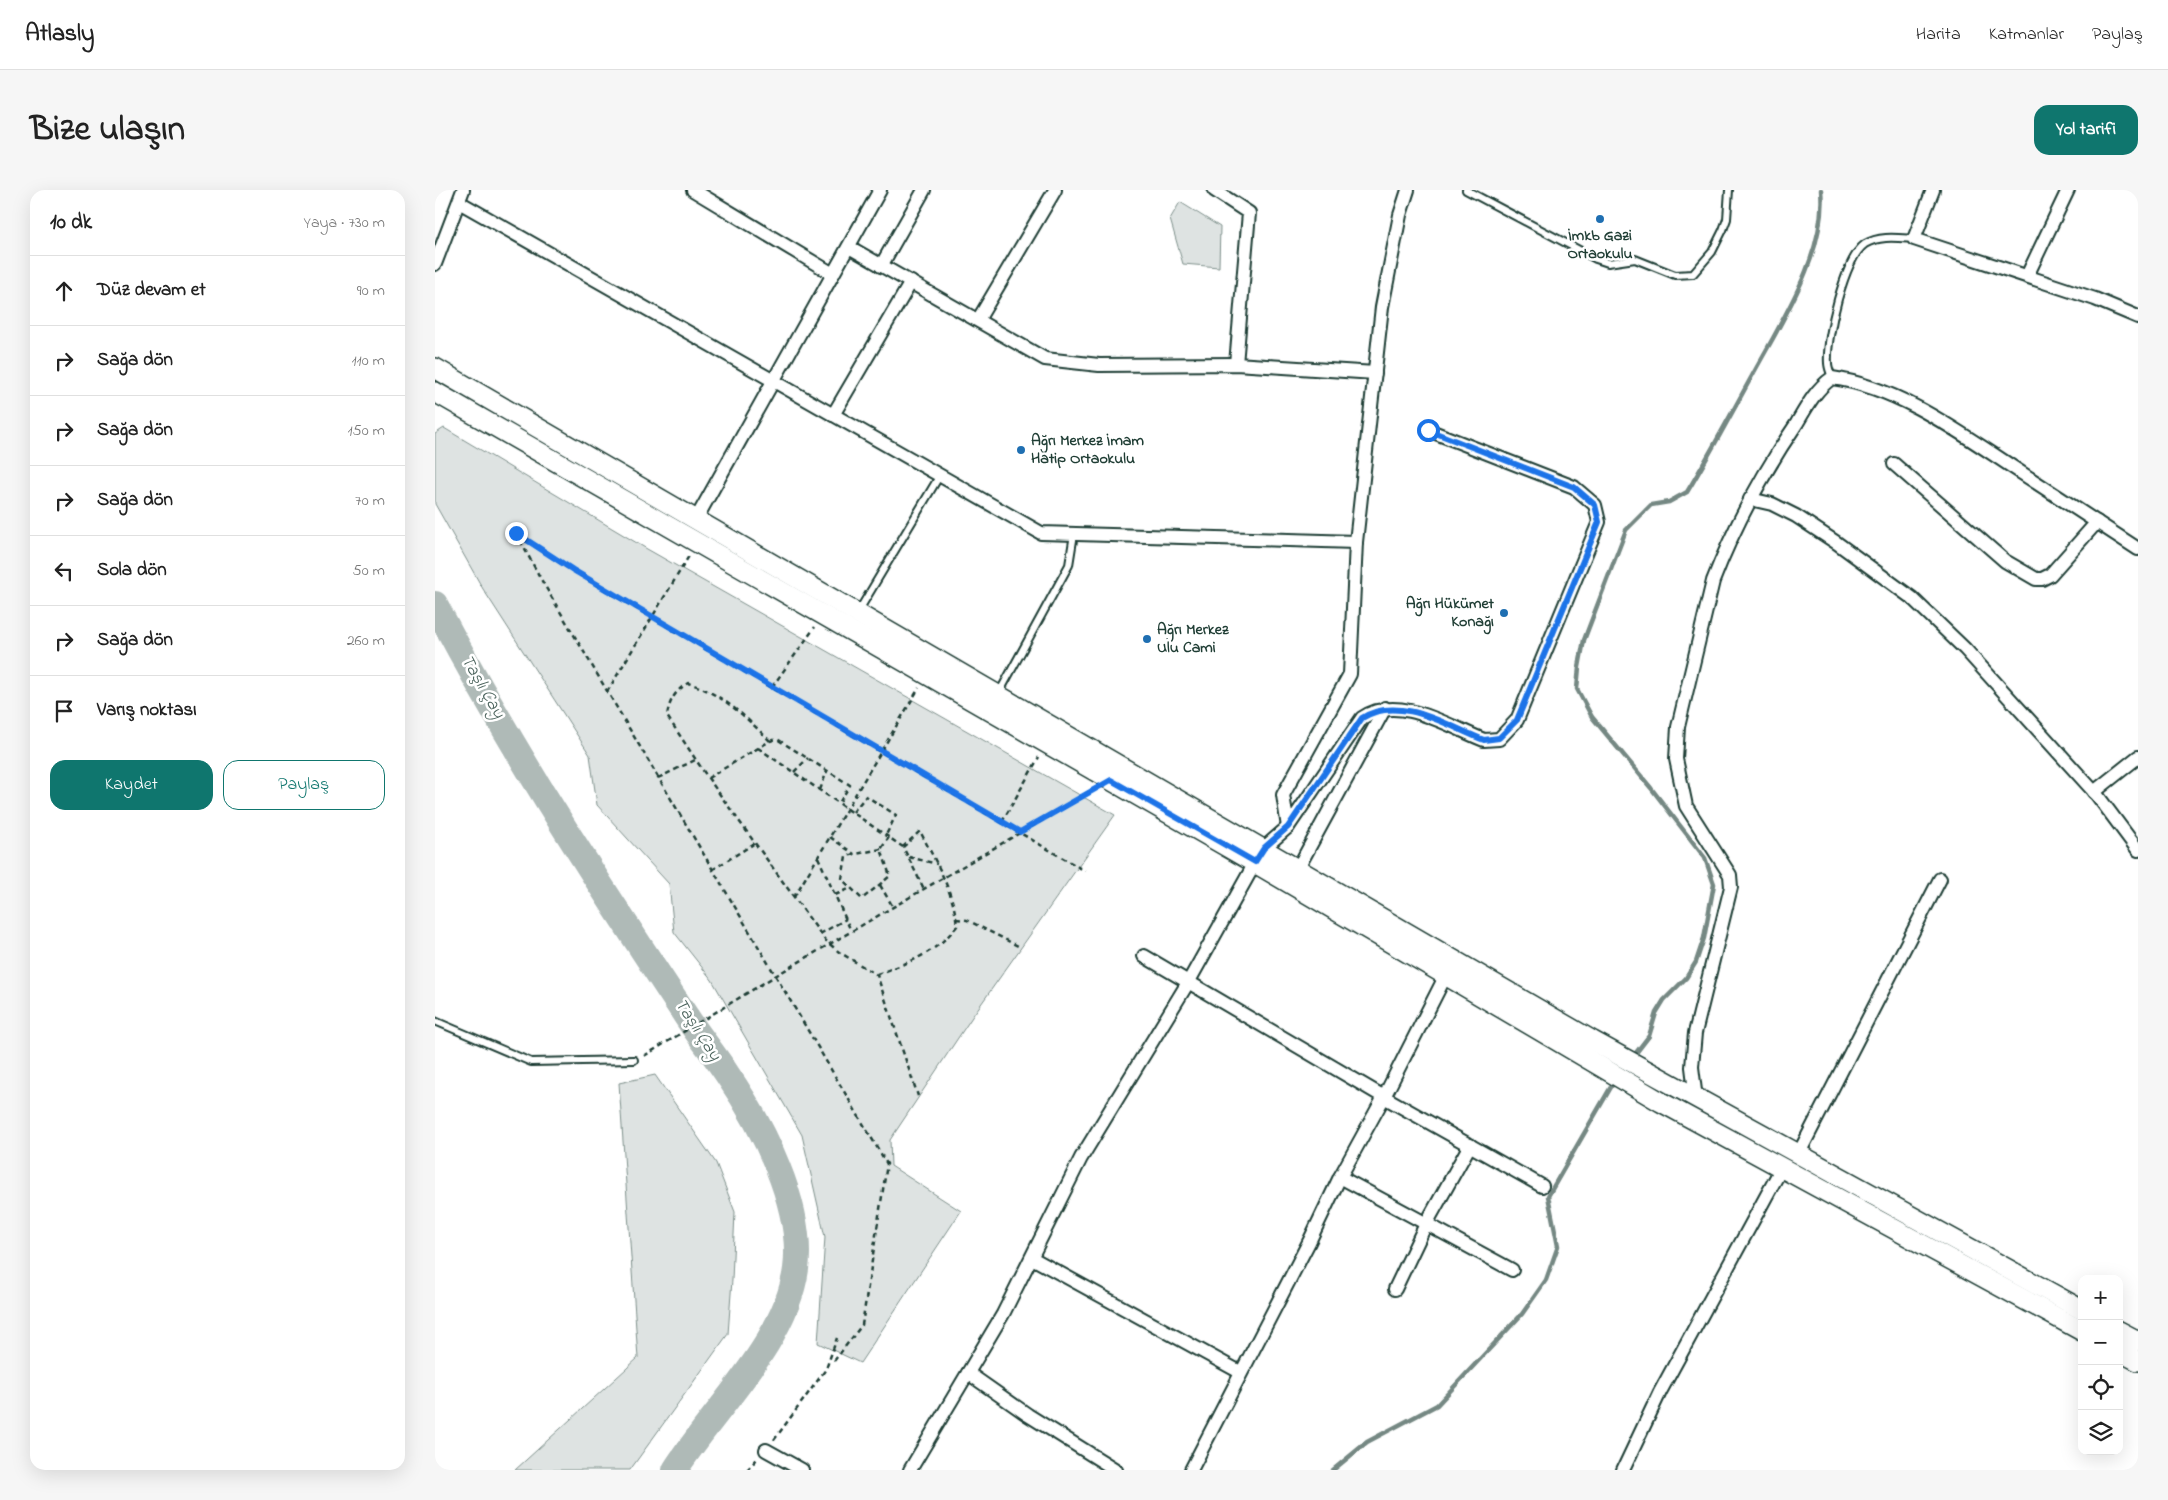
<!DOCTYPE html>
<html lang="tr">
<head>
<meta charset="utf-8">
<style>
	body { margin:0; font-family:"Indie Flower",sans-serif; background:#f6f6f6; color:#222 }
	.controls { position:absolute; right:15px; bottom:15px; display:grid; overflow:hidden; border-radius:10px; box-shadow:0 5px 20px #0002 }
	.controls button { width:45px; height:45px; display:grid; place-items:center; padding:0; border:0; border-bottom:1px solid #e0e0e0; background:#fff; color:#222; font:25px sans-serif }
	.stop { position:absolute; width:15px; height:15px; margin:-11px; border:4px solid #1a73e8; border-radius:50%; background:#fff }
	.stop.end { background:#1a73e8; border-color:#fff; box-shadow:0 1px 5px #0008 }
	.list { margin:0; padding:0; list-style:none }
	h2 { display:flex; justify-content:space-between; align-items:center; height:65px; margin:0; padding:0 20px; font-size:21px }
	h2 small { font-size:16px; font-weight:400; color:#767676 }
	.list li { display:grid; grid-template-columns:32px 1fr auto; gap:15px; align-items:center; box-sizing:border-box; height:70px; padding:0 20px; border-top:1px solid #e0e0e0 }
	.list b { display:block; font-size:19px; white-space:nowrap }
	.list em { font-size:16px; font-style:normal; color:#767676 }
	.actions { display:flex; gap:10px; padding:15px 20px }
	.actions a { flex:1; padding:11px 0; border:1px solid #0f766e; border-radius:15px; text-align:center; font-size:18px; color:#0f766e }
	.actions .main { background:#0f766e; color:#fff }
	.icon { flex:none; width:28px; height:28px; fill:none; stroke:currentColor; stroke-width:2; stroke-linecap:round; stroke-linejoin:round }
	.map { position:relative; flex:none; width:1703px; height:1280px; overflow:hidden; border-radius:15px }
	header { display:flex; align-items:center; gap:30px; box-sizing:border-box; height:70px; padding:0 25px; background:#fff; border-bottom:1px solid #e0e0e0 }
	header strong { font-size:24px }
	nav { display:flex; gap:28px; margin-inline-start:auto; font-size:18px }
	.intro { display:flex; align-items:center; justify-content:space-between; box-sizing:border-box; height:120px; padding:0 30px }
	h1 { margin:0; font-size:35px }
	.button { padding:12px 22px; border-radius:15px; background:#0f766e; color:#fff; font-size:18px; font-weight:700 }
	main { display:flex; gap:30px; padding:0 30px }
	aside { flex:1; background:#fff; border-radius:15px; box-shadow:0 5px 20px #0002 }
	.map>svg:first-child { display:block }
	.green { fill:#dee3e2; stroke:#7e908b }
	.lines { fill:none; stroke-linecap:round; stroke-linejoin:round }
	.stream { stroke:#758883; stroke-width:4.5 }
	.river { stroke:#afbab7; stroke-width:26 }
	.lane-casing { stroke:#1f3d34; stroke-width:10 }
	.street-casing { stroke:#1f3d34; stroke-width:16 }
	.secondary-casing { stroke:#1f3d34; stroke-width:22 }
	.path { stroke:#1f3d34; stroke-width:2.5; stroke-dasharray:5 4; stroke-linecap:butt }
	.lane { stroke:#fff; stroke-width:6 }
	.street { stroke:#fff; stroke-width:12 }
	.secondary { stroke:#fff; stroke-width:19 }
	.route { stroke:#1a73e8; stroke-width:6 }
	.poi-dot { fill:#1f6fb2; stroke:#fff; stroke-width:2 }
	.labels { text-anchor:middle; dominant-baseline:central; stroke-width:5; stroke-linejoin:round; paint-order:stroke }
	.poi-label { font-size:16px; font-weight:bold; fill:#1f3d34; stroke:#fff; text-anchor:start }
	.water-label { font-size:18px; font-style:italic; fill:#4a625b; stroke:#fff }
</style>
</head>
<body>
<header>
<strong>Atlasly</strong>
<nav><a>Harita</a><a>Katmanlar</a><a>Paylaş</a></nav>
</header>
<div class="intro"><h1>Bize ulaşın</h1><a class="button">Yol tarifi</a></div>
<main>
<aside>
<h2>10 dk<small>Yaya · 730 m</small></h2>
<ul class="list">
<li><svg class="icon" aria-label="ahead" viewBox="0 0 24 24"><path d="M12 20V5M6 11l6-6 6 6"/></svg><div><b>Düz devam et</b></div><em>90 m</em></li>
<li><svg class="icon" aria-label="right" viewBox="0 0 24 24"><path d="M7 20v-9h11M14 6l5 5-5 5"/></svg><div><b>Sağa dön</b></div><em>110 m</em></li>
<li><svg class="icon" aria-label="right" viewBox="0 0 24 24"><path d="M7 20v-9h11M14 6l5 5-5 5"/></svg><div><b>Sağa dön</b></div><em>150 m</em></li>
<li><svg class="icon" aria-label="right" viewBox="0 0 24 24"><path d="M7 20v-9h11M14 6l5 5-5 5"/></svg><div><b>Sağa dön</b></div><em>70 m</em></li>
<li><svg class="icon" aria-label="left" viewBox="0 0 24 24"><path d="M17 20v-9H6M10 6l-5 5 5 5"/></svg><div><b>Sola dön</b></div><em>50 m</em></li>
<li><svg class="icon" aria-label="right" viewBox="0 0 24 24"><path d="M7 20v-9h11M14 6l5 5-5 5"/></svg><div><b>Sağa dön</b></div><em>260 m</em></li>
<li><svg class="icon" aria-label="arrive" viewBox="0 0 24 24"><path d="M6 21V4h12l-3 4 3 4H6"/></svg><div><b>Varış noktası</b></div></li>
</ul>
<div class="actions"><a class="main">Kaydet</a><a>Paylaş</a></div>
</aside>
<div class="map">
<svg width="1703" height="1280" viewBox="0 0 1703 1280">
	<rect width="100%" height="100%" fill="#fff"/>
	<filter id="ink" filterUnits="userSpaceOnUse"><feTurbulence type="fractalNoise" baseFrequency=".02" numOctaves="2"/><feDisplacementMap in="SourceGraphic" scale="10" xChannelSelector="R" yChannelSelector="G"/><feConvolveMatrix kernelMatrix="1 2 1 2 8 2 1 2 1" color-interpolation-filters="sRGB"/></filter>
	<g filter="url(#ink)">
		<g class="green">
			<path d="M745,12L785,37L784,77L748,74L735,29Z"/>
			<path d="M9,238L212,359L680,625L539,824L455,950L456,976L526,1021L425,1173L383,1153L390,1047L367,945L277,790L239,742L234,694L162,615L155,565L48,399L0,314V244Z"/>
			<path d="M220,885L281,973L300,1022L297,1090L293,1144L195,1280H80L203,1168L184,893Z"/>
		</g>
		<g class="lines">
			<g class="stream">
				<path d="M1197,868L1214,846L1221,823L1229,810L1251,788L1261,772L1269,748L1279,694L1270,668L1216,598L1157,527L1142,499L1144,477L1149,450L1191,340L1216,315L1234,312L1252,302C1275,264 1296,224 1317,186C1346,132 1392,63 1386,0"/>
				<path d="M898,1280L932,1252L1002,1215L1087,1124L1111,1090L1123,1056L1113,1006L1180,890"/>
			</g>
			<path class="river" d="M0,414C45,500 95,584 147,666C181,720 216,773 251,826C264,846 279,864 292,884C327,935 369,1016 361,1079C351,1152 279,1219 240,1280"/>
			<g class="lane-casing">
				<g id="lane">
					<path d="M1031,0L1161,69L1173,73L1200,69L1240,85L1258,84L1277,62L1288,40L1292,29L1294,0"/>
					<path d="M1397,188C1396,184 1393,178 1393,173C1391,148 1409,69 1430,54C1445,45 1463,48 1479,49"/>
					<path d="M423,422L505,285"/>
					<path d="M564,503L634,375L639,344"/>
					<path d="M0,831L96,872L199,870"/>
				</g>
			</g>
			<g class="street-casing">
				<g id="street">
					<path d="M258,0L398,84"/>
					<path d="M779,0L814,23L801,174"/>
					<path d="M1498,0L1479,49L1660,109L1703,127"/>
					<path d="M24,12L606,343L921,352"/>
					<path d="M414,57L610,169L664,175L801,174L940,183"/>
					<path d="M0,74L28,0"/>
					<path d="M446,76L489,0"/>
					<path d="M1592,86L1633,0"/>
					<path d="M543,130L620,0"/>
					<path d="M398,225L476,92"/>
					<path d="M1459,274L1570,371L1601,389H1607L1615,385L1662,332"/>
					<path d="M1315,309L1337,314L1361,326L1402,353L1477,408L1530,459L1662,605L1703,660"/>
					<path d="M260,331L445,0"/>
					<path d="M1659,602L1703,567"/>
					<path d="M853,637L848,605L915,484L921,352L947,117L965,25L973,0"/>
					<path d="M863,678L950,518"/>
					<path d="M709,766L949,907L1107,996"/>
					<path d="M1261,909L1257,877L1260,843L1296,697L1295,685L1251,616L1241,569L1243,537L1278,391C1300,334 1328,283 1362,233C1372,216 1381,199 1397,188C1463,197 1524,242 1579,278C1620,305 1662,332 1703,359"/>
					<path d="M1363,965L1505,689"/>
					<path d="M905,987L1077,1080"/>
					<path d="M597,1068L805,1182"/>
					<path d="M960,1099L991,1034L1035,955"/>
					<path d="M533,1183L593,1225L681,1280"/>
					<path d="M331,1260L367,1280"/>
					<path d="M475,1280L568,1124L646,968L754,791L820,673L829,658L853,637L927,528C963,503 1013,536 1049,550L1064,549L1082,530L1164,332L1160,315L1139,297L993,240"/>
					<path d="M756,1280L874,1052L905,987L949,907L1011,785"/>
					<path d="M1188,1280L1225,1202L1346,979"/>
				</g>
			</g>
			<g class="secondary-casing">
				<g id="secondary">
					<path d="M0,178L1158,851L1647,1120"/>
					<path d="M0,202L820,673L1226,912L1647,1141"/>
					<path d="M1684,1141L1703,1151"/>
					<path d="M1684,1161L1703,1171"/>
				</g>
			</g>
			<g class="path">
				<path d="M337,497L380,437"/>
				<path d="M172,502L254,366"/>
				<path d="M335,551L342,549L415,595L404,613"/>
				<path d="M323,558L468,657L489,699"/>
				<path d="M359,582L373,568"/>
				<path d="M223,588L260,570"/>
				<path d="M273,588L335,551C311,527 286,503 253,493C240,501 234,511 232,526L273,588L390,750L404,762L442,785L483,906"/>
				<path d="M385,600L392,581"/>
				<path d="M418,622L431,606L461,625L451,645"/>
				<path d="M567,632L604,567"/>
				<path d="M395,647L419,664"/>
				<path d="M446,659L411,666L407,689L427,709L455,686L446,659L454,647"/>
				<path d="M383,667L416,741"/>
				<path d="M474,667L502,674"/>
				<path d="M277,680L320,653"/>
				<path d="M445,695L458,717"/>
				<path d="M400,705L416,698"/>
				<path d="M359,707L484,498"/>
				<path d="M521,729L532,730L585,757"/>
				<path d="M385,744L411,729"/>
				<path d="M442,784C474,773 501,763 522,736C519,701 500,671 485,641L468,657"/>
				<path d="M209,866L340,786L660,599"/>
				<path d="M399,1171L427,1135L452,974L107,391L81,343L137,380L650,681"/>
				<path d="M339,1250L391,1179L402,1148"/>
				<path d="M312,1280L322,1269"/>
			</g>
			<use href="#lane" class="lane"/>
			<use href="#street" class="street"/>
			<use href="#secondary" class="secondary"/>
		</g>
	</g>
	<g class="lines" filter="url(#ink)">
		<path class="route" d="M81,343L138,380L585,642L676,590L820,672L829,658L853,637L927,528C964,504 1013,536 1049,550L1064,548L1082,530L1164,332L1160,315L1139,297L993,240"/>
	</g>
	<g class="poi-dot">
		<circle cx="1165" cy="29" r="5"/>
		<circle cx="586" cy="260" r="5"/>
		<circle cx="1069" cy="423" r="5"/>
		<circle cx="712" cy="449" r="5"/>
	</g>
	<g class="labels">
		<g class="poi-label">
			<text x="1165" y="46" text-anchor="middle">İmkb Gazi<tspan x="1165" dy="18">Ortaokulu</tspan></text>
			<text x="596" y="251">Ağrı Merkez İmam<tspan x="596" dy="18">Hatip Ortaokulu</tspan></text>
			<text x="1059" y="414" text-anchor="end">Ağrı Hükümet<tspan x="1059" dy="18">Konağı</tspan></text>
			<text x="722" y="440">Ağrı Merkez<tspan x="722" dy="18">Ulu Cami</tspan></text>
		</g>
		<g class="water-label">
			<text transform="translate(47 497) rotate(60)">Taşlı Çay</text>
			<text transform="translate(262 840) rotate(57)">Taşlı Çay</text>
		</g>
	</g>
</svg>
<div class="controls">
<button>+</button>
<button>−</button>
<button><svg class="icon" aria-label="locate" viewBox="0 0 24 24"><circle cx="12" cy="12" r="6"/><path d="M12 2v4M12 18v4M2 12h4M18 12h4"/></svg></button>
<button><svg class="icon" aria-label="layers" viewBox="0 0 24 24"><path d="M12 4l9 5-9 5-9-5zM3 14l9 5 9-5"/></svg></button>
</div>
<div class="stop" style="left:993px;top:240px"></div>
<div class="stop end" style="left:81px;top:343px"></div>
</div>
</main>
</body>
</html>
